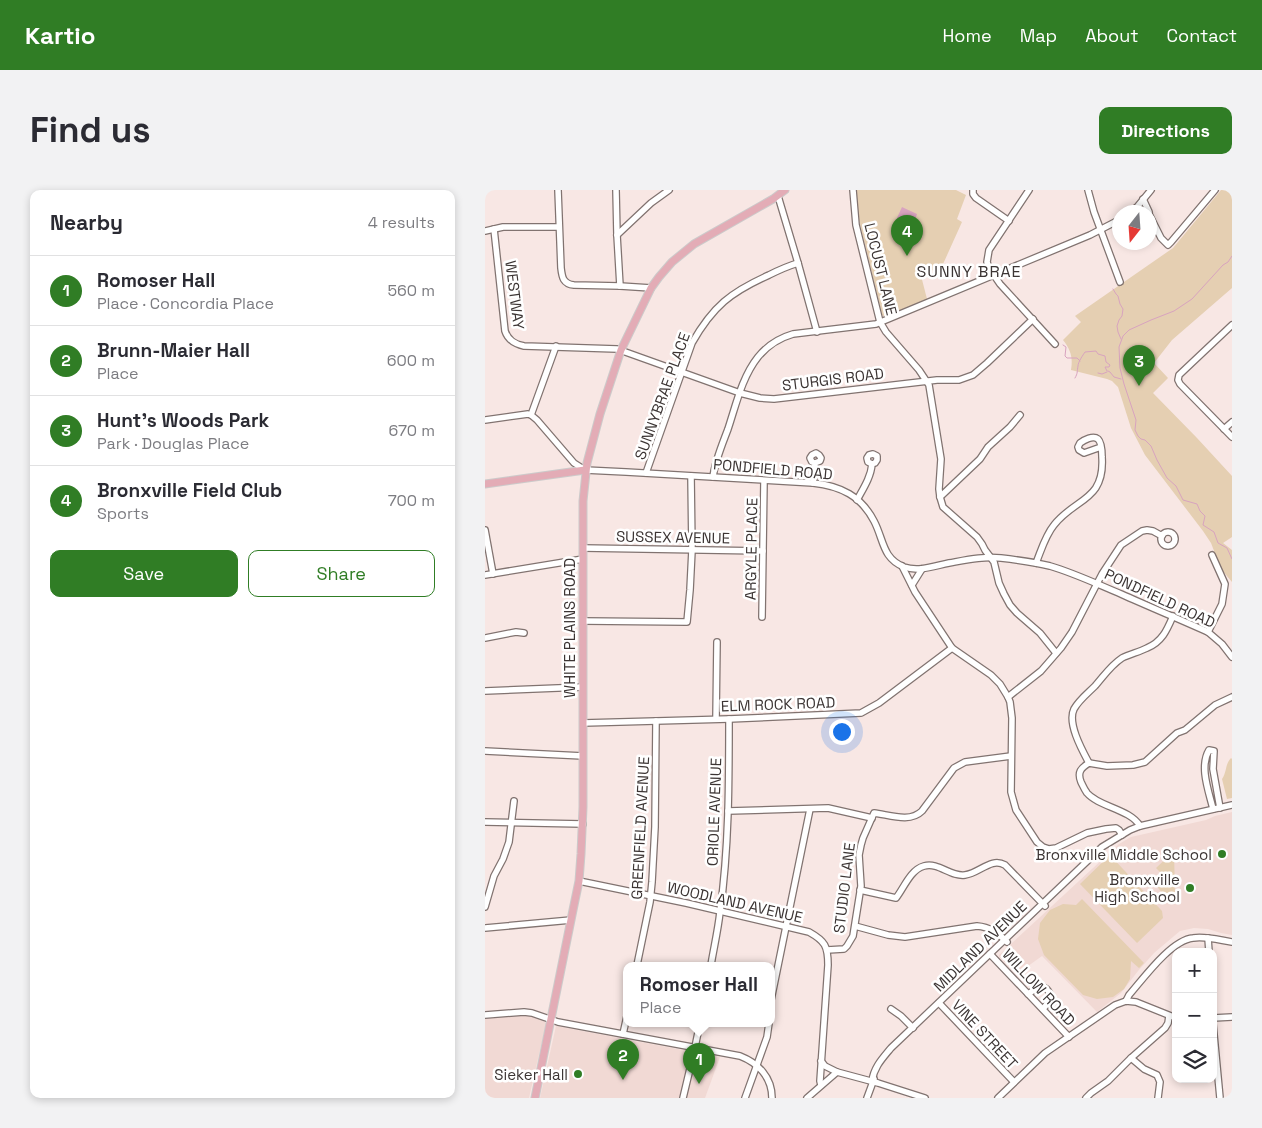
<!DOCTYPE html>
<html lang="en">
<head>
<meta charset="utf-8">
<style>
	body { margin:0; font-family:"Space Grotesk",sans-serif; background:#f2f2f3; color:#2b2b33 }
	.controls { position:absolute; right:15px; bottom:15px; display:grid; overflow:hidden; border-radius:10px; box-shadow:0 2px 8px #0003 }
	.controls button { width:45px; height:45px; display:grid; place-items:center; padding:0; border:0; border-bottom:1px solid #e1e1e2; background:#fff; color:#2b2b33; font:25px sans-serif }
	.compass { position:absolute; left:627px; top:15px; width:45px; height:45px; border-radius:50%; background:#fff; box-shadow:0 2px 8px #0003; rotate:197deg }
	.you { position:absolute; left:356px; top:541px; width:18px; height:18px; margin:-12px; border:4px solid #fff; border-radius:50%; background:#1a73e8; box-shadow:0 0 0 8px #1a73e833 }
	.badge { display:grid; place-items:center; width:32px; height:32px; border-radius:50%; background:#307d25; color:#fff; font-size:16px; font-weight:700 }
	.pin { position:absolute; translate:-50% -41px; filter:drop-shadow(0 1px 2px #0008) }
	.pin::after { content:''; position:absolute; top:26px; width:18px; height:15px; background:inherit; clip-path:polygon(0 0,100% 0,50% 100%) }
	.popup { position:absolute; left:138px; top:772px; width:152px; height:65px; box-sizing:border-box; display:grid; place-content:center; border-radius:10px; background:#fff; filter:drop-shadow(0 1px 4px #0005); font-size:16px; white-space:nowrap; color:#7c7c81 }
	.popup b { font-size:19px; color:#2b2b33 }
	.popup::after { content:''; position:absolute; left:50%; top:100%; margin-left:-10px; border:10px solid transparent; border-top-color:#fff }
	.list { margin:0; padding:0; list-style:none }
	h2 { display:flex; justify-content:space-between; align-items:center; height:65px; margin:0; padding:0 20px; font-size:21px }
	h2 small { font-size:16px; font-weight:400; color:#7c7c81 }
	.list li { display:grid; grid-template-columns:32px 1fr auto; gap:15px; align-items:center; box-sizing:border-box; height:70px; padding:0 20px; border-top:1px solid #e1e1e2 }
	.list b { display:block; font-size:19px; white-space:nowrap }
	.list p { margin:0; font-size:16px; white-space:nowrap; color:#7c7c81 }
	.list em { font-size:16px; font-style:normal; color:#7c7c81 }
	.actions { display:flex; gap:10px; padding:15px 20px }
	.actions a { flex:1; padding:11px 0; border:1px solid #307d25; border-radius:10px; text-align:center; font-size:18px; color:#307d25 }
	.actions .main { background:#307d25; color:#fff }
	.icon { flex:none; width:28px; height:28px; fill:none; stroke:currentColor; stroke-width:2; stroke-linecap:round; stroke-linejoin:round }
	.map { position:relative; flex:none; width:747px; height:908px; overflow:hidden; border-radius:10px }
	header { display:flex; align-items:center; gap:30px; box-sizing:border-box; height:70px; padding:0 25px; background:#307d25; color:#fff }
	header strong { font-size:24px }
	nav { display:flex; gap:28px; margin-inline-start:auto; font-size:18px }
	.intro { display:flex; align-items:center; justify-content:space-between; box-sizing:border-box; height:120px; padding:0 30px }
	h1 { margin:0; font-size:35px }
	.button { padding:12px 22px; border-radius:10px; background:#307d25; color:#fff; font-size:18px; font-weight:700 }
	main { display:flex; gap:30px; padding:0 30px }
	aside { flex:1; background:#fff; border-radius:10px; box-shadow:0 2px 8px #0003 }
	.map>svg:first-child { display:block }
	.built { fill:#f1d9d4 }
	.green { fill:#e5cfb2 }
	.water { fill:#d8a3bf }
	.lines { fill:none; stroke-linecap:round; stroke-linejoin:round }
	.stream { stroke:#d8a3bf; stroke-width:1 }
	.minor-casing { stroke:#817370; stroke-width:8 }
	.major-casing { stroke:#cccaca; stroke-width:9 }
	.minor { stroke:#fff; stroke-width:5.5 }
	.major { stroke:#e3acb6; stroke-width:7 }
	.poi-dot { fill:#307d25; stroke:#fff; stroke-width:2 }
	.labels { text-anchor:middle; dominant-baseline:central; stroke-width:5; stroke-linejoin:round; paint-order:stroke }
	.street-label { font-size:15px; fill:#3c3534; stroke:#fff }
	.poi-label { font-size:15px; fill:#3c3534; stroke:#fff; text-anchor:end }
	.neighbourhood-label { font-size:16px; letter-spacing:1px; fill:#3c3534; stroke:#fff }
</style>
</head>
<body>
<header>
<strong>Kartio</strong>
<nav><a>Home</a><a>Map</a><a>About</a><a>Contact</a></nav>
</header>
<div class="intro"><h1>Find us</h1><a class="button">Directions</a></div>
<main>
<aside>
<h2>Nearby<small>4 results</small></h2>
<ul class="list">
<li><span class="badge">1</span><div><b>Romoser Hall</b><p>Place · Concordia Place</p></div><em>560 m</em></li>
<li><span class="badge">2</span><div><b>Brunn-Maier Hall</b><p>Place</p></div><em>600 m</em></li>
<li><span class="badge">3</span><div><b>Hunt's Woods Park</b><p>Park · Douglas Place</p></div><em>670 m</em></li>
<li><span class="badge">4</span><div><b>Bronxville Field Club</b><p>Sports</p></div><em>700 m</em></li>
</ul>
<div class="actions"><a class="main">Save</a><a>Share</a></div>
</aside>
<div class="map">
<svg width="747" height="908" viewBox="0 0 747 908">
	<rect width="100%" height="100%" fill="#f8e7e4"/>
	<g class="built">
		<path d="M747,622V745L736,743L723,739L709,738L695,741L669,763L653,781L636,803L612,822L557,766L532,784L514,767V765L634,654L646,647L721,630L730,626Z"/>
		<path d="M38,824L55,829L60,832L61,834L44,908H0V828Z"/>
		<path d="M71,836L235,867L220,908H55Z"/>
	</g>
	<g class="green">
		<path d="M370,0H471L481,5L472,29L477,32L454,83L433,74L442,109L400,127L397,125L373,26Z"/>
		<path d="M736,0H747V98L687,150L669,173L683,188L668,203L712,248L747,286V347L738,353L747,360V392L736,379L726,353L718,341L660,265L646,238L633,197L627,191L622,189L586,180C588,168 586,160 578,150L596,132L590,126L688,58Z"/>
		<path d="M746,568L747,569V608L742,609L737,589C742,582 740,574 746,568Z"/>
		<path d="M689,661L690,703H677L671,695L676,683L671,678Z"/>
		<path d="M625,665L677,721L678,728L652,753L595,694Z"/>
		<path d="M597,709L659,773L654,778L646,771L645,789L639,799L628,807L612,809L598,805L559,765L553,749L555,733L565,720L578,714L591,715Z"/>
	</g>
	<path class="water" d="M417,17L419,18L432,24L428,36L414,30H411Z"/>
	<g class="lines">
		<g class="stream">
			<path d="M747,66L743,72L738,75L707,109L689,121L666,130L644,140L638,146L634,157L635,178L639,194L651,230L650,240L653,246L656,249L660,250L666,256L672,270L682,288L691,296L698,310L712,314L715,321L720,326L718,335L729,342L733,353L742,358L747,369"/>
			<path d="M628,99L631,104L633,106L635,114L638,119L637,126L634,130L632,136L633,142L636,149"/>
			<path d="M578,155L581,157L580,166L582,168H592L595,171"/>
			<path d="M623,181L625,182L629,187L636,189"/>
			<path d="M613,183L617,184L622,182"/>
			<path d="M590,188C593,183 592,181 593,176C593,172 598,165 600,162L611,161L613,164L620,166L621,172L625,175L624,177H620L622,181"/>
		</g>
		<g class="minor-casing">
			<g id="minor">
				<path d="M73,0L76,78C77,87 78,94 89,95L135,96L166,98"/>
				<path d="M131,0L132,45L135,96"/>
				<path d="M368,0L371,35L395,132L401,142L434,180L444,195L456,269L454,299L455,307L458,317L492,347L497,354L500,360L509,372L514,393L519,404L525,415L532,423L555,443L571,463"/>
				<path d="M488,0V4L491,8L524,31"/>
				<path d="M544,0L504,60L502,72L504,78L515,94L570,154"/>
				<path d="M603,0L609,22L635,92"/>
				<path d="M293,6L313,73L332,142"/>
				<path d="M658,9L664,22"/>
				<path d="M645,22L652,17L666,0"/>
				<path d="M664,24L676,48L683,55L686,52L730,0"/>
				<path d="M9,39L20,141C23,150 29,154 39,156L132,159L255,203L275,208L289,209L452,190H474L488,185L502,173L548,129"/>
				<path d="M0,41L18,37H74"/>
				<path d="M132,45L166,13L184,0"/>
				<path d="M747,135L694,185L693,190L695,194L747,247"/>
				<path d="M46,225L71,156"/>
				<path d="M0,230L43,224L46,225L52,230L89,273L100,280L141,282L328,293C356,296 376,306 389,331C399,350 397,368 419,377C434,382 449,376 464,373C481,370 499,366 516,368C533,370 549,372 565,376C589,383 612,394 636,404C665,417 694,429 723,442L737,454L747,467"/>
				<path d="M739,239L747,232"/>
				<path d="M161,283L207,153C228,116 246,102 284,85C294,80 303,76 313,73"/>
				<path d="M228,287C230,271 237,255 243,239C251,215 257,187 273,167C282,156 294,148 308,144L391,134L605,45L634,30"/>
				<path d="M328,293L330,273L335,271L336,268L334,265L331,263L327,265L325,268L327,272L330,273"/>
				<path d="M455,307L495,269L503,257L525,237L535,225"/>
				<path d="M372,310C378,299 386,287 387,274L390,273L392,270V266L388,264L384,265L382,268L383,272L387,274"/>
				<path d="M0,340L8,384"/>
				<circle cx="683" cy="349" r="7"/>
				<path d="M98,358L278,361"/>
				<path d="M551,373C556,361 560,346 569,335C590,308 620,311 617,267C617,262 617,253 613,249C608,245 599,250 595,253L593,257L594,260L599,263L616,257"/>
				<path d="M417,376L430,402L467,458L506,485L515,494L523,507L525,512L527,528L526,602L531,620L552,652L558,657L564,659L571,658L602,643L621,639L631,638L634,640L637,645"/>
				<path d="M0,385L98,369"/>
				<path d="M427,395L437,379"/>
				<path d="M277,427L279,291"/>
				<path d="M99,431L202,432L205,400L207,360L206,286"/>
				<path d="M723,442L737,414L740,394L727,365"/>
				<path d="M0,448L31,442L39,443"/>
				<path d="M0,501L98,497"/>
				<path d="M523,507L556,481L576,458L587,442L617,384L636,355L657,341L662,340L668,341L677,346"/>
				<path d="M231,529L232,452"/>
				<path d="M98,533L244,529L376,523L394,513L467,458"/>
				<path d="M0,561L98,566"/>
				<path d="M604,573C597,560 582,533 589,519C594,510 603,503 610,496C619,486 625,476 637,468C645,464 654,462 662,458C677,452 682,440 688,426"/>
				<path d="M728,619C724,602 714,577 724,560L729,561L728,579L735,618"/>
				<path d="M243,621L343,618L387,628"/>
				<path d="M0,632L98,634"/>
				<path d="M655,636C645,619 614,617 602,603C599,599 598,596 596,592C592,582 596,578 604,573L622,576L648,575L660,572L692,543L700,540L730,515L747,507"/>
				<path d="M94,691L201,713L324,742C340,751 343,756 343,775L335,891L336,895"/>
				<path d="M375,700L411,708C419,698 425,680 439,676C454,672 465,687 480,685C495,683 506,667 520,675L560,716"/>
				<path d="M0,717L9,686L18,669L24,652L29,611"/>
				<path d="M370,736L403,745L420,747L492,736C505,737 513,743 522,752"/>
				<path d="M0,738L86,730"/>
				<path d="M723,748L724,762"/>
				<path d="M342,760L359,759L362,756L368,746L376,696L374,665L376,655L378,648L389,623C405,625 425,633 437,621L469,578L480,572L526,566"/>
				<path d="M505,764L584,847"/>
				<path d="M152,775L165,712L167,692L170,637L171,531"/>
				<path d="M226,775C229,757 233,740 235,722C244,658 244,593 244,529"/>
				<path d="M543,804C553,797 560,792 566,806V809L558,819"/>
				<path d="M286,810L325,619"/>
				<path d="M641,811L644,805C658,789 686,750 708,748C721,746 734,750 747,752"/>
				<path d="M454,813L529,892"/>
				<path d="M406,819L416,826L428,838"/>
				<path d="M0,825L39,822L47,823L73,832L255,866C273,873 287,887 287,908"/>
				<path d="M728,828L747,827"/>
				<path d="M728,834L735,908"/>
				<path d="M138,844L142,826"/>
				<path d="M210,857L215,833"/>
				<path d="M646,868L659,879L672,885L675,892L673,908"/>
				<path d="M336,871L340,876L352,882"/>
				<path d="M387,891C389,877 397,869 406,858L617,657L645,640L655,636L747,615"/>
				<path d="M198,908L208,866"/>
				<path d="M260,908L282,847L284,833"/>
				<path d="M322,908L352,882L393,893L440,908"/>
				<path d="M382,908L389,889"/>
				<path d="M513,908L560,863L630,815L641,811L651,812L691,828"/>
				<path d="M601,908L606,903L623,891L646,868L680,838L683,833L684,826"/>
			</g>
		</g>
		<g class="major-casing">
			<g id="major">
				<path d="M0,294L100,280"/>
				<path d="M50,908L88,720L94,691L96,664L98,617V311L102,273L115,224L136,160L166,98L174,87L187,72L209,54L288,9L300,0"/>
			</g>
		</g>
		<use href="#minor" class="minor"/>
		<use href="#major" class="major"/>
	</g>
	<g class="poi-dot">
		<circle cx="737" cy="664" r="5"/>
		<circle cx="705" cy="698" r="5"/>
		<circle cx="93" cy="884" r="5"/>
	</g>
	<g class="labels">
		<g class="street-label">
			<text transform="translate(396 79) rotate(76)">LOCUST LANE</text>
			<text transform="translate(30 105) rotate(83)">WESTWAY</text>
			<text transform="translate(348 189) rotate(-7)">STURGIS ROAD</text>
			<text transform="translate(177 206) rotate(-70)">SUNNYBRAE PLACE</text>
			<text transform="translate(288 279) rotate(5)">PONDFIELD ROAD</text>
			<text transform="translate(188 347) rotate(1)">SUSSEX AVENUE</text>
			<text transform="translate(266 359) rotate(-89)">ARGYLE PLACE</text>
			<text transform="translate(675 408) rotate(25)">PONDFIELD ROAD</text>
			<text transform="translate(84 438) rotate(-90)">WHITE PLAINS ROAD</text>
			<text transform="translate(293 514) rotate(-2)">ELM ROCK ROAD</text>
			<text transform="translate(229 622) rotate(-88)">ORIOLE AVENUE</text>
			<text transform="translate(155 638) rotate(-87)">GREENFIELD AVENUE</text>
			<text transform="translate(359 698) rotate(-83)">STUDIO LANE</text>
			<text transform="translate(250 712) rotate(13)">WOODLAND AVENUE</text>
			<text transform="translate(495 756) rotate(-44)">MIDLAND AVENUE</text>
			<text transform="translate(554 797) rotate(47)">WILLOW ROAD</text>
			<text transform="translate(500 844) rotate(47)">VINE STREET</text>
		</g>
		<g class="poi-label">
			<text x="727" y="664">Bronxville Middle School</text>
			<text x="695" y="689">Bronxville<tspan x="695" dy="17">High School</tspan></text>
			<text x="83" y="884">Sieker Hall</text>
		</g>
		<g class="neighbourhood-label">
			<text x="484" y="81">SUNNY BRAE</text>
		</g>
	</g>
</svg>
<div class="controls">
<button>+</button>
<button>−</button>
<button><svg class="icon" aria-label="layers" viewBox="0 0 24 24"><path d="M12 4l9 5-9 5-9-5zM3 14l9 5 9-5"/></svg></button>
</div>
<svg class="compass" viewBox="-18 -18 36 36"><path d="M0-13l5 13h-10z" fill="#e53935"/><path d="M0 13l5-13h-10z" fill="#7c7c81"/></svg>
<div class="you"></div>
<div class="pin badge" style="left:214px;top:894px">1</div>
<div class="popup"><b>Romoser Hall</b>Place</div>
<div class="pin badge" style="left:138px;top:890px">2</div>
<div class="pin badge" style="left:654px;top:196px">3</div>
<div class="pin badge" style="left:422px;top:66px">4</div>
</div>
</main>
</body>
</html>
